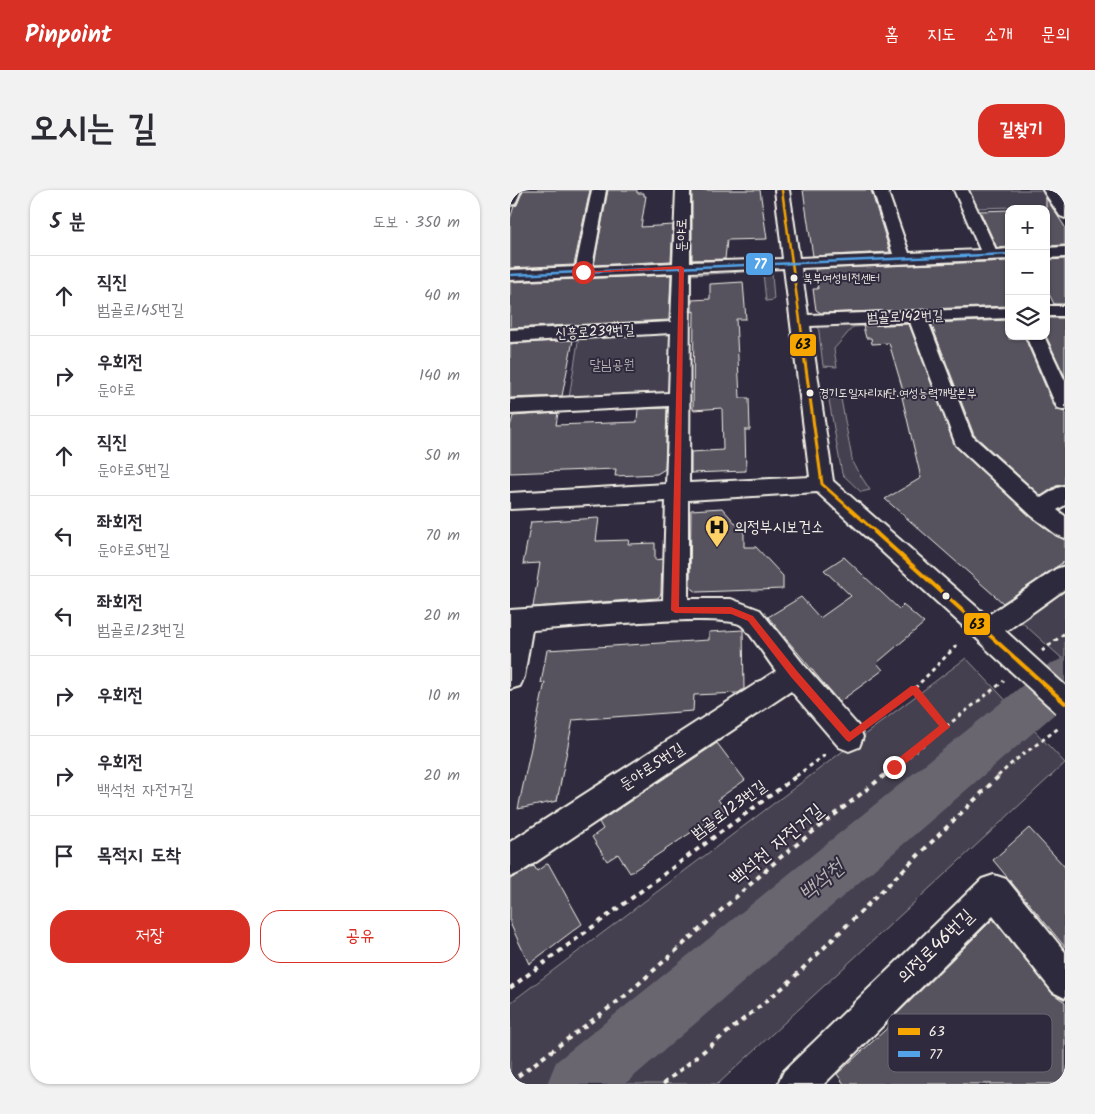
<!DOCTYPE html>
<html lang="ko">
<head>
<meta charset="utf-8">
<style>
	body { margin:0; font-family:Kalam,"Poor Story",sans-serif; background:#f2f2f3; color:#2b2b33 }
	.controls { position:absolute; right:15px; top:15px; display:grid; overflow:hidden; border-radius:10px; box-shadow:0 1px 4px #0004 }
	.controls button { width:45px; height:45px; display:grid; place-items:center; padding:0; border:0; border-bottom:1px solid #e1e1e2; background:#fff; color:#2b2b33; font:25px sans-serif }
	.stop { position:absolute; width:15px; height:15px; margin:-11px; border:4px solid #d93025; border-radius:50%; background:#fff }
	.stop.end { background:#d93025; border-color:#fff; box-shadow:0 1px 5px #0008 }
	.list { margin:0; padding:0; list-style:none }
	h2 { display:flex; justify-content:space-between; align-items:center; height:65px; margin:0; padding:0 20px; font-size:21px }
	h2 small { font-size:16px; font-weight:400; color:#7c7c81 }
	.list li { display:grid; grid-template-columns:32px 1fr auto; gap:15px; align-items:center; box-sizing:border-box; height:80px; padding:0 20px; border-top:1px solid #e1e1e2 }
	.list b { display:block; font-size:19px; white-space:nowrap }
	.list p { margin:0; font-size:16px; white-space:nowrap; color:#7c7c81 }
	.list em { font-size:16px; font-style:normal; color:#7c7c81 }
	.actions { display:flex; gap:10px; padding:15px 20px }
	.actions a { flex:1; padding:11px 0; border:1px solid #d93025; border-radius:20px; text-align:center; font-size:18px; color:#d93025 }
	.actions .main { background:#d93025; color:#fff }
	.icon { flex:none; width:28px; height:28px; fill:none; stroke:currentColor; stroke-width:2; stroke-linecap:round; stroke-linejoin:round }
	.map { position:relative; flex:none; width:555px; height:894px; overflow:hidden; border-radius:20px }
	header { display:flex; align-items:center; gap:30px; box-sizing:border-box; height:70px; padding:0 25px; background:#d93025; color:#fff }
	header strong { font-size:24px }
	nav { display:flex; gap:28px; margin-inline-start:auto; font-size:18px }
	.intro { display:flex; align-items:center; justify-content:space-between; box-sizing:border-box; height:120px; padding:0 30px }
	h1 { margin:0; font-size:35px }
	.button { padding:12px 22px; border-radius:20px; background:#d93025; color:#fff; font-size:18px; font-weight:700 }
	main { display:flex; gap:30px; padding:0 30px }
	aside { flex:1; background:#fff; border-radius:20px; box-shadow:0 1px 4px #0004 }
	.map>svg:first-child { display:block }
	.green { fill:#454050; stroke:#9c989c }
	.lines { fill:none; stroke-linecap:round; stroke-linejoin:round }
	.river { fill:#6a6670; fill-rule:evenodd }
	.building { fill:#56525f; stroke:#f4f1e8 }
	.street-casing { stroke:#f4f1e8; stroke-width:4 }
	.path-far1 { stroke:#f4f1e8; stroke-width:3; stroke-dasharray:4 4; stroke-linecap:butt }
	.path { stroke:#f4f1e8; stroke-width:4; stroke-dasharray:5 5; stroke-linecap:butt }
	.street { fill:#2f2a3d; fill-rule:evenodd }
	.street-bridge-casing { stroke:#f4f1e8; stroke-width:30; stroke-linecap:butt }
	.street-bridge { stroke:#2f2a3d; stroke-width:26 }
	.bus-1-far2-casing { stroke:#2f2a3d; stroke-width:5 }
	.bus-1-far1-casing { stroke:#2f2a3d; stroke-width:6 }
	.bus-1-casing { stroke:#2f2a3d; stroke-width:8 }
	.bus-2-casing { stroke:#2f2a3d; stroke-width:5 }
	.bus-1-far2 { stroke:#f7a600; stroke-width:2.5 }
	.bus-1-far1 { stroke:#f7a600; stroke-width:3 }
	.bus-1 { stroke:#f7a600; stroke-width:4 }
	.bus-2 { stroke:#53a3e8; stroke-width:2.5 }
	.route { fill:#d93025 }
	.bus-dot { fill:#f4f1e8; stroke:#2f2a3d; stroke-width:2 }
	.labels { text-anchor:middle; dominant-baseline:central; stroke-width:4; stroke-linejoin:round; paint-order:stroke }
	.far-bus-label { font-size:12px; fill:#f4f1e8; stroke:#2f2a3d; text-anchor:start }
	.far-street-label { font-size:14px; fill:#f4f1e8; stroke:#2f2a3d }
	.far-park-label { font-size:14px; fill:#b7b3b3; stroke:#2f2a3d }
	.poi-label { font-size:16px; fill:#f4f1e8; stroke:#2f2a3d; text-anchor:start }
	.street-label { font-size:16px; fill:#f4f1e8; stroke:#2f2a3d }
	.near-street-label { font-size:19px; fill:#f4f1e8; stroke:#2f2a3d }
	.near-water-label { font-size:21px; font-style:italic; fill:#b6b2b2; stroke:#2f2a3d }
	.key { fill:#2f2a3d; stroke:#6a6670; stroke-width:1 }
	.key-label { font-size:14px; fill:#f4f1e8 }
	.line-badge { stroke:#2f2a3d; stroke-width:2 }
	.badge-label { font-size:14px; text-anchor:middle; font-weight:bold; fill:#fff }
	.pale-badge-label { font-size:14px; text-anchor:middle; font-weight:bold; fill:#111 }
</style>
</head>
<body>
<header>
<strong>Pinpoint</strong>
<nav><a>홈</a><a>지도</a><a>소개</a><a>문의</a></nav>
</header>
<div class="intro"><h1>오시는 길</h1><a class="button">길찾기</a></div>
<main>
<aside>
<h2>5 분<small>도보 · 350 m</small></h2>
<ul class="list">
<li><svg class="icon" aria-label="ahead" viewBox="0 0 24 24"><path d="M12 20V5M6 11l6-6 6 6"/></svg><div><b>직진</b><p>범골로145번길</p></div><em>40 m</em></li>
<li><svg class="icon" aria-label="right" viewBox="0 0 24 24"><path d="M7 20v-9h11M14 6l5 5-5 5"/></svg><div><b>우회전</b><p>둔야로</p></div><em>140 m</em></li>
<li><svg class="icon" aria-label="ahead" viewBox="0 0 24 24"><path d="M12 20V5M6 11l6-6 6 6"/></svg><div><b>직진</b><p>둔야로5번길</p></div><em>50 m</em></li>
<li><svg class="icon" aria-label="left" viewBox="0 0 24 24"><path d="M17 20v-9H6M10 6l-5 5 5 5"/></svg><div><b>좌회전</b><p>둔야로5번길</p></div><em>70 m</em></li>
<li><svg class="icon" aria-label="left" viewBox="0 0 24 24"><path d="M17 20v-9H6M10 6l-5 5 5 5"/></svg><div><b>좌회전</b><p>범골로123번길</p></div><em>20 m</em></li>
<li><svg class="icon" aria-label="right" viewBox="0 0 24 24"><path d="M7 20v-9h11M14 6l5 5-5 5"/></svg><div><b>우회전</b></div><em>10 m</em></li>
<li><svg class="icon" aria-label="right" viewBox="0 0 24 24"><path d="M7 20v-9h11M14 6l5 5-5 5"/></svg><div><b>우회전</b><p>백석천 자전거길</p></div><em>20 m</em></li>
<li><svg class="icon" aria-label="arrive" viewBox="0 0 24 24"><path d="M6 21V4h12l-3 4 3 4H6"/></svg><div><b>목적지 도착</b></div></li>
</ul>
<div class="actions"><a class="main">저장</a><a>공유</a></div>
</aside>
<div class="map">
<svg width="555" height="894" viewBox="0 0 555 894">
	<rect width="100%" height="100%" fill="#2f2a3d"/>
	<filter id="ink" filterUnits="userSpaceOnUse"><feTurbulence type="fractalNoise" baseFrequency=".02" numOctaves="2"/><feDisplacementMap in="SourceGraphic" scale="10" xChannelSelector="R" yChannelSelector="G"/><feConvolveMatrix kernelMatrix="1 2 1 2 8 2 1 2 1" color-interpolation-filters="sRGB"/></filter>
	<g filter="url(#ink)">
		<g class="green">
			<path d="M459,0H531L540,16L467,18Z"/>
			<path d="M249,76L262,83L264,110L256,111L253,83L250,81L181,85L178,250L175,80Z"/>
			<path d="M404,130L405,134L343,137L324,159L327,177L313,176L308,134Z"/>
			<path d="M162,140L158,204L59,208L69,145Z"/>
			<path d="M329,198L343,274L360,300L351,302L332,284L317,199Z"/>
			<path d="M555,394V471L508,429Z"/>
			<path d="M456,468L555,573L208,894H0V813Z"/>
		</g>
		<g class="lines">
			<path class="river" d="M555,468V515L115,894H37L46,872L539,474Z"/>
		</g>
		<g class="building">
			<path d="M13,0H80L64,75L0,78V29L4,16L7,15Z"/>
			<path d="M98,0H127V3H134V6H136L131,37L163,35L161,71L84,75Z"/>
			<path d="M182,0H250L257,49L217,50L215,69L182,70Z"/>
			<path d="M293,0H361L380,62L303,66Z"/>
			<path d="M536,8L555,37V55L536,56Z"/>
			<path d="M499,20V57L487,58L470,21Z"/>
			<path d="M555,69V114H544L536,98V70Z"/>
			<path d="M499,71V116L311,123L306,120L303,99H308L305,79Z"/>
			<path d="M161,85L159,130L0,138V92Z"/>
			<path d="M233,92L236,129H226L230,208H239L240,240H235L236,281L181,283V262L213,260L212,218L183,220L184,121L182,122V110L200,109V94Z"/>
			<path d="M536,128H555V187L536,146Z"/>
			<path d="M499,130V149L515,148L543,214L547,220L555,222V294L546,296L531,306L464,245L421,133Z"/>
			<path d="M399,134L445,256L521,327L546,346L555,350V371L493,413L375,309L411,288L392,207H395L379,153L362,154L361,148H356L353,136Z"/>
			<path d="M63,150L52,206L0,208V154Z"/>
			<path d="M157,218L155,279L147,284L105,286L106,279L0,283V237L3,226L48,223L46,235L127,232L128,219Z"/>
			<path d="M212,318L234,343V357H246L273,386V399L187,402L180,397L181,320Z"/>
			<path d="M89,328L86,351L119,350L118,354L145,353V370L152,369L151,404L148,408L23,417L30,373L13,374L21,332Z"/>
			<path d="M334,367L389,419L393,415L414,433L367,473L373,480L329,512L258,427L291,407L310,428L341,406L314,380Z"/>
			<path d="M233,440L234,499L228,503L184,505L183,521L63,530L47,611L8,619L35,492L31,493L37,460L199,450V442Z"/>
			<path d="M207,553L235,590L208,609L215,620L120,683L108,664L97,671L82,647L93,639L89,632Z"/>
			<path d="M519,638L555,677V757L483,670Z"/>
			<path d="M38,673L72,734L19,774L0,733V689L24,676L27,681Z"/>
			<path d="M483,729L542,803L555,812V894H334L327,884L385,831L383,828Z"/>
		</g>
		<g class="lines">
			<g class="street-casing">
				<g id="street">
					<path d="M0,0H11L5,14L0,15Z"/>
					<path d="M82,0H96L82,77L163,73L166,0H180V72L273,69L265,0H279L289,68L383,64L363,0H377L399,63L470,60L444,0H458L486,60L499,59V69L291,78L298,125L499,118V128L418,131L462,246L531,308L547,298L555,296V315L547,320L555,326V348L547,345L522,326L446,255L400,132L300,136L323,291L477,426L546,379L555,376V399L495,442L499,450L495,458L486,461L477,458L307,302L178,310V409H221L250,420L294,475L349,537L353,547L349,557L339,561L329,557L281,501L11,682L0,687V652L266,481C258,471 240,442 231,435C212,422 55,438 22,440L14,487L10,496L0,499V420L153,410L156,311L0,319V303L156,294L159,216L0,224V210L159,203L161,143L0,152V140L161,132L163,83L0,90V80L66,77ZM274,78L300,287L179,293L180,82Z"/>
					<path d="M533,0H547L555,12V28L550,26Z"/>
					<path d="M555,57V67L536,68V58Z"/>
					<rect x="536" y="116" width="19" height="10"/>
					<path d="M516,146H534L555,191V220L548,218L545,213Z"/>
					<path d="M484,685L496,689L555,762V808L543,802L483,726L314,894H268L274,881L472,689Z"/>
				</g>
			</g>
			<g class="path-far1">
				<path d="M532,461L555,443"/>
				<path d="M404,499L436,537"/>
				<path d="M360,532L404,499L447,455"/>
				<path d="M286,586L318,563"/>
				<path d="M373,586L494,491"/>
				<path d="M488,586L503,572L550,537"/>
			</g>
			<g class="path">
				<path d="M0,798L288,585"/>
				<path d="M0,892L115,806L272,666L375,585"/>
				<path d="M153,894L276,795L490,585"/>
			</g>
			<use href="#street" class="street"/>
			<g class="street-bridge-casing">
				<path id="street-bridge" d="M486,450L555,513"/>
			</g>
			<use href="#street-bridge" class="street-bridge"/>
			<g class="bus-1-far2-casing">
				<path id="bus-1-far2" d="M272,0L293,152"/>
			</g>
			<g class="bus-1-far1-casing">
				<path id="bus-1-far1" d="M292,150L312,294L367,343"/>
			</g>
			<g class="bus-1-casing">
				<path id="bus-1" d="M365,342L555,513"/>
			</g>
			<g class="bus-2-casing">
				<path id="bus-2" d="M0,85L499,64"/>
			</g>
			<use href="#bus-1-far2" class="bus-1-far2"/>
			<use href="#bus-1-far1" class="bus-1-far1"/>
			<use href="#bus-1" class="bus-1"/>
			<use href="#bus-2" class="bus-2"/>
		</g>
	</g>
	<path class="route" d="M171,76L174,78L169,417H221L243,426L287,481L340,542L401,496H407L440,537L388,580H381V574L429,536L403,505L339,552L336,550L281,487L238,431L221,424L165,423L161,420L169,79L73,83L71,82Z"/>
	<defs>
		<g id="hospital-pin" transform="scale(1.25)"><path d="M0 17L-7.5 6A9.5 9.5 0 1 1 7.5 6Z" fill="#ffd166" stroke="#2f2a3d"/><path d="M-5-5h3v3.5h4V-5h3V5h-3V1.5h-4V5h-3Z" fill="#111"/></g>
	</defs>
	<g fill-rule="evenodd">
		<use href="#hospital-pin" x="207" y="337"/>
	</g>
	<g class="bus-dot">
		<circle cx="284" cy="88" r="4.5"/>
		<circle cx="300" cy="203" r="4.5"/>
		<circle cx="436" cy="406" r="4.5"/>
	</g>
	<g class="labels">
		<g class="far-bus-label">
			<text x="293" y="88">북부여성비전센터</text>
			<text x="309" y="203">경기도일자리재단.여성능력개발본부</text>
		</g>
		<g class="far-street-label">
			<text transform="translate(172 45) rotate(-89)">둔야로</text>
			<text transform="translate(395 127) rotate(-2)">범골로142번길</text>
			<text transform="translate(85 142) rotate(-3)">신흥로239번길</text>
		</g>
		<g class="far-park-label">
			<text x="102" y="175">달님공원</text>
		</g>
		<g class="poi-label">
			<text x="224" y="337">의정부시보건소</text>
		</g>
		<g class="street-label">
			<text transform="translate(142 577) rotate(-33)">둔야로5번길</text>
			<text transform="translate(219 620) rotate(-36)">범골로123번길</text>
		</g>
		<g class="near-street-label">
			<text transform="translate(267 655) rotate(-40)">백석천 자전거길</text>
			<text transform="translate(426 757) rotate(-44)">의정로46번길</text>
		</g>
		<g class="near-water-label">
			<text transform="translate(312 691) rotate(-40)">백석천</text>
		</g>
	</g>
	<rect x="378" y="824" width="164" height="58" rx="8" class="key"/>
	<rect x="388" y="838" width="22" height="7" fill="#f7a600"/>
	<rect x="388" y="861" width="22" height="6" fill="#53a3e8"/>
	<g class="key-label">
		<text x="419" y="846">63</text>
		<text x="419" y="869">77</text>
	</g>
	<g class="line-badge">
		<rect x="235" y="62" width="29" height="24" rx="5" fill="#53a3e8"/>
		<rect x="279" y="143" width="28" height="24" rx="5" fill="#f7a600"/>
		<rect x="453" y="422" width="28" height="24" rx="5" fill="#f7a600"/>
	</g>
	<g class="badge-label">
		<text x="250" y="79">77</text>
	</g>
	<g class="pale-badge-label">
		<text x="293" y="159">63</text>
		<text x="467" y="439">63</text>
	</g>
</svg>
<div class="controls">
<button>+</button>
<button>−</button>
<button><svg class="icon" aria-label="layers" viewBox="0 0 24 24"><path d="M12 4l9 5-9 5-9-5zM3 14l9 5 9-5"/></svg></button>
</div>
<div class="stop" style="left:73px;top:82px"></div>
<div class="stop end" style="left:384px;top:577px"></div>
</div>
</main>
</body>
</html>
